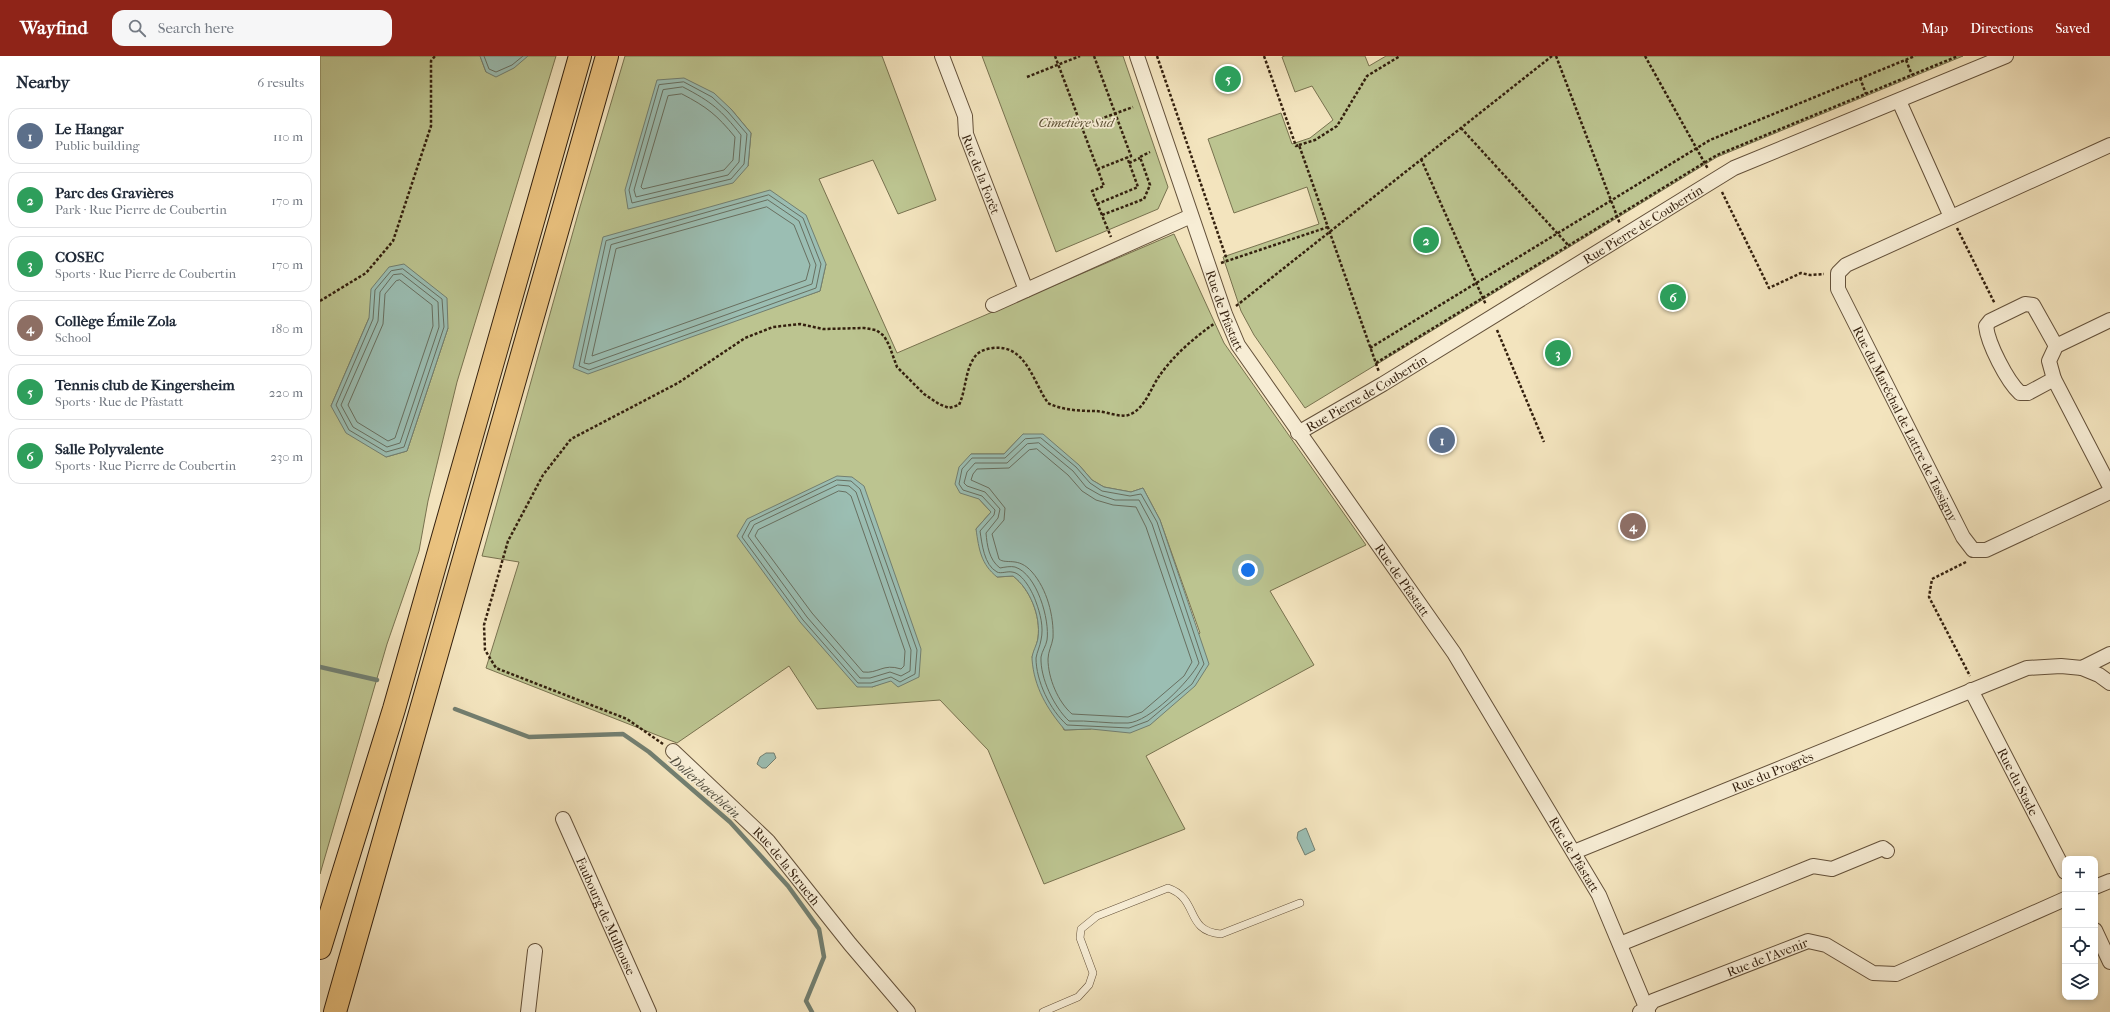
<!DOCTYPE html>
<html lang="en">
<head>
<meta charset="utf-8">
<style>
	body { margin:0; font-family:"IM FELL French Canon",serif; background:#f6f6f7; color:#1f2937 }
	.controls { position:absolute; right:12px; bottom:12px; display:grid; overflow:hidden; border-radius:8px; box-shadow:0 2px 6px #0003 }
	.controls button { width:36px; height:36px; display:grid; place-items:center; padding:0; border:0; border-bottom:1px solid #e0e1e3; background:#fff; color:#1f2937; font:20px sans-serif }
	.you { position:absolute; left:928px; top:514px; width:14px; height:14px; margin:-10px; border:3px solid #fff; border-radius:50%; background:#1a73e8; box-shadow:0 0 0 6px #1a73e833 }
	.badge { display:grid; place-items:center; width:26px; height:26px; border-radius:50%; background:#8f2418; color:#fff; font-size:13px; font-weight:700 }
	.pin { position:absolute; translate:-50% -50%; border:2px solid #fff; box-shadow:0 1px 4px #0006 }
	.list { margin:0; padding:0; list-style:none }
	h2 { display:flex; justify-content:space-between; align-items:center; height:52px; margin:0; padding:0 16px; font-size:17px }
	h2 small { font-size:13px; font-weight:400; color:#747a83 }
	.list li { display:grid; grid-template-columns:26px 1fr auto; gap:12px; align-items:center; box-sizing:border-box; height:56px; margin:0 8px 8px; padding:0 8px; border:1px solid #e0e1e3; border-radius:12px }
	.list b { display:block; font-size:15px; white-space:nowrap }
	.list p { margin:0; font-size:13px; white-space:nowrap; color:#747a83 }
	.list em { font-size:13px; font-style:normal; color:#747a83 }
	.icon { flex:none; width:22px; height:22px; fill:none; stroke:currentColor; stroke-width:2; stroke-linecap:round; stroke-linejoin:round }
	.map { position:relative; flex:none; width:1790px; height:956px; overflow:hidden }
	header { display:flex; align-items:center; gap:24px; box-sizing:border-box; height:56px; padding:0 20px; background:#8f2418; color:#fff }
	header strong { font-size:19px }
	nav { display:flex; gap:22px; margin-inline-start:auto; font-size:14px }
	.search { width:280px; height:36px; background:#f6f6f7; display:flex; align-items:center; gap:10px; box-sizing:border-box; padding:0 14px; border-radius:12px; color:#747a83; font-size:15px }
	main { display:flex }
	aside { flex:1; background:#fff }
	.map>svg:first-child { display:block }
	.green { fill:#bcc490; stroke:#78724f; fill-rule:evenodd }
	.water { fill:#9bbeb3; stroke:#727f71 }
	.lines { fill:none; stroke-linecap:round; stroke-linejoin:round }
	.shore { stroke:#686f60; stroke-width:1 }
	.stream { stroke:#727f71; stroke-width:4.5 }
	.lane-casing { stroke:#64513a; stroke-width:8 }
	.street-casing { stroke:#64513a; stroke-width:16 }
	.highway-casing { stroke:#34200e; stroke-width:24 }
	.path { stroke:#34200e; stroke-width:2.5; stroke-dasharray:3 2; stroke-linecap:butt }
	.lane { stroke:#f7edd5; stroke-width:7 }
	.street { stroke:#f7edd5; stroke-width:14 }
	.highway { stroke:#eac27f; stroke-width:22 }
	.labels { text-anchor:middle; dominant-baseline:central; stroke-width:3.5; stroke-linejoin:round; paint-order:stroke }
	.park-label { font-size:13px; font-style:italic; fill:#5d5135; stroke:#f7edd5 }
	.street-label { font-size:13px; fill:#34200e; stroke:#f7edd5 }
	.water-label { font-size:14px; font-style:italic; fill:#534f40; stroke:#f7edd5 }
</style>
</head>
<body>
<header>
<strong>Wayfind</strong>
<div class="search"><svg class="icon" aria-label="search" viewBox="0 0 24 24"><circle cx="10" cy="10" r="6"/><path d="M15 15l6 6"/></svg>Search here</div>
<nav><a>Map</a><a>Directions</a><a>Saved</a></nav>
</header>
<main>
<aside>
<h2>Nearby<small>6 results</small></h2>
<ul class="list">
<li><span class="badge" style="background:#5c6f8a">1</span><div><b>Le Hangar</b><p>Public building</p></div><em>110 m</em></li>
<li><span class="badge" style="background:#2e9e5b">2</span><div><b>Parc des Gravières</b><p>Park · Rue Pierre de Coubertin</p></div><em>170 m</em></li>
<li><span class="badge" style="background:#2e9e5b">3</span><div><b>COSEC</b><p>Sports · Rue Pierre de Coubertin</p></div><em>170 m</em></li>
<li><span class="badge" style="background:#8d6e63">4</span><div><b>Collège Émile Zola</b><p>School</p></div><em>180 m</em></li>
<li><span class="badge" style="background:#2e9e5b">5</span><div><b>Tennis club de Kingersheim</b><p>Sports · Rue de Pfastatt</p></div><em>220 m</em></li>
<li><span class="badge" style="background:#2e9e5b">6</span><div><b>Salle Polyvalente</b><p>Sports · Rue Pierre de Coubertin</p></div><em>230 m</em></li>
</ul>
</aside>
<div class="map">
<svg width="1790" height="956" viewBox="0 0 1790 956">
	<rect width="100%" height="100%" fill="#f3e4be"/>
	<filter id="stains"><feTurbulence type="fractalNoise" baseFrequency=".005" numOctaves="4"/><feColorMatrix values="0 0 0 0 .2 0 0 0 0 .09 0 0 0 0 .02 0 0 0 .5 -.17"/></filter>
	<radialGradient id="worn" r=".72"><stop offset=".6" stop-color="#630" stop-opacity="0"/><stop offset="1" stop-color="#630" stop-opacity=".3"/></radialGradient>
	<g class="green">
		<path d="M0,0H160L166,16L208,0H236L137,326L108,445L99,495L67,588L0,818ZM49,262L128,272L87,395L66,401L11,350Z"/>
		<path d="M305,0H562L616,144L578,158L553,104L499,123L577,297L854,178L904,287L1046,489L950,535L994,609L826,700L865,773L724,828L668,694L620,644L497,653L469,610L357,687L166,612L199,506L162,500L260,151ZM411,53L431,77L428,110ZM506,208L500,235L442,255ZM703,378L759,409L772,424L784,431L811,436L823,432L840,464L880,577L771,673L744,674L712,601C714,595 717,589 718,582C721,560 710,533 693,520L677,521L656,473L671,456L659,443L651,398H684ZM532,421L571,624L552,631Z"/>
		<path d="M662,0H803L848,131L838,153L736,196Z"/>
		<path d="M965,0H1045L1049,10L1066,0H1643L1397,101L985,352L934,279L921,255L903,201L999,168L987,131L914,157L888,83L961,57L972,88L990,82L1013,64L992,30L975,36L962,1Z"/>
	</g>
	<g class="water">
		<path d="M160,0H208L194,12L176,21L166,16Z"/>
		<path d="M364,22L394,37L411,53L431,77L428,110L413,127L308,153L305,134L337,24Z"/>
		<path d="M450,134L486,159L506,208L500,235L268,318L253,312L283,181Z"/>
		<path d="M84,208L127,242L128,272L87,395L66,401L26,377L11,350L49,262L51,233L69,211Z"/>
		<path d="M703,378H723L759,409L772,424L784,431L811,436L823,432L840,464L889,608L875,630L830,669L810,677L771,673L745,674C727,653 714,631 712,603C712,596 717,589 718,582C721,560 710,533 693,520L677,521C661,508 659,494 656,473L671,456L659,443L640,437L635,428L639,411L651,398H684Z"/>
		<path d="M517,420L532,421L544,430L601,593L599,621L578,631L571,625L552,631H537L480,566L417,480L427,463Z"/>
		<path d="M446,697H454L456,702L446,712H442L437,708L440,701Z"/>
		<path d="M986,772L995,794L985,799L977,782L978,776Z"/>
	</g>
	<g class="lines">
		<g class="shore">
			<path d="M164,0L169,13L176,16L192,9L203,0"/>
			<path d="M364,26L392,41L408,56L427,78L424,108L411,123L312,147L309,134L339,29Z"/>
			<path d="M363,31C392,46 401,54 421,79L419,106L408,119L316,141L314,134L343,34Z"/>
			<path d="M362,38C387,51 397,59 415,81L413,104L404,114L323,133L321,131L348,40Z"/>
			<path d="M449,139L483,162L501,208L496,232L269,314L259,310L286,185Z"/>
			<path d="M448,144L479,165L496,209L492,228L269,308L264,307L291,189Z"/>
			<path d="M447,151L474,169L490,209L486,224L272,300L296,193Z"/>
			<path d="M83,213L122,243L124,271L84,391L66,396L29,374L16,349L53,263L55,234L71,215Z"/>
			<path d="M82,218L118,246L119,271L80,387L67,391L33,371L21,349L58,265L60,236L73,219Z"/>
			<path d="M80,224L112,249L113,270L75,382L68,385L37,366L28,349L63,268L65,238L76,225Z"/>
			<path d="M721,382L756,411L770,427L782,435L810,440L821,438L837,466L884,608L872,628L828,665L809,672L747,669C730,654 716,625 716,602C717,596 720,590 721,584C724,571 720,557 716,546C713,537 703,517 692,516C687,515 681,518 677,516C664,509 662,488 660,475L674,459L675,454L662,440L643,434L639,428L642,413L652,402H685L705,383Z"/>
			<path d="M719,387L753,415L766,431L780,439L795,444H819L832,468L879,607C870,625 829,666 808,667C789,668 768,664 749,665C734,651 720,622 721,601C722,595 726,590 727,584C730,564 717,518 695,511C691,510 685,511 680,512C669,504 667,489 666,477L678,462L680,453L665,436L647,430L644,427L647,416L655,407H687L707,388Z"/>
			<path d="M717,393L748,419L762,435L776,444L793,449L816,451L826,471L872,606L864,620L822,656L808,661L752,658C738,646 728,622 728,603C728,596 732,589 733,582C734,560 727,533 712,516C698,500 686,509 679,503L672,478L684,464L685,452L669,432L651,424L653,418L657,413L689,412L709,394Z"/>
			<path d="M517,424L531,425L540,433L597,594L595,618L580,626L571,621L551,627H538L483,564L422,481L430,466Z"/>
			<path d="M518,429L529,430L536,436L591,594L590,615L581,620L570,616L550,622H540L487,561L428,480L434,469Z"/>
			<path d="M519,435L526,436L531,440L585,595L584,610L581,613C563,607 558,618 543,616L492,557L435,480L438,474Z"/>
		</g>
		<g class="stream">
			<path d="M0,611L57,624"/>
			<path d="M135,653L209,681L303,678L329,696L410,766L468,830L499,873L504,901L486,945L492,956"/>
		</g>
		<g class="lane-casing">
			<path id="lane" d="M723,956L758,941L769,929L773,917L760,882L761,873L777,860L848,832C880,843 864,875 901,878L980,847"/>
		</g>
		<g class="street-casing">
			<g id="street">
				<path id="s1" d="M622,0L645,60L646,78L706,234"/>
				<path id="s2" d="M817,0L905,258L918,289L1134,597L1279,839L1328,956"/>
				<path d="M1579,45L1631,161"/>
				<path id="s3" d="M1790,89L1526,209L1518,217V233L1643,481L1653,494H1666L1790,436"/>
				<path d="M673,249L871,160"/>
				<path d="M1790,264L1736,290L1729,305L1734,323L1790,431"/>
				<path d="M1734,323L1708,337H1700C1687,325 1668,288 1666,270L1670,265L1705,248L1713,249L1736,290"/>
				<path id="s4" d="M978,377L1063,328L1414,112L1686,0"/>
				<path d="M1762,612L1779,619L1790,627"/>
				<path id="s5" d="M1651,634L1745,816"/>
				<path id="s6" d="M353,695L448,785L530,888L588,956"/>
				<path id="s7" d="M243,763L329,956"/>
				<path id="s8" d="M1254,796L1707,612L1741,610L1762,612L1790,598"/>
				<path d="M1775,831L1790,825"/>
				<path d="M1775,874L1790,906"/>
				<path d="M1300,888L1493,810L1512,813L1563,792L1567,795"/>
				<path d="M208,956L215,895"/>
				<path id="s9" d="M1320,956L1327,953L1333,945L1488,885L1506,889L1553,917L1576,918L1745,843"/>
			</g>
		</g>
		<g class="highway-casing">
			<g id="highway">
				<path d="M0,892L74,653L260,0"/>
				<path d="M15,956L287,0"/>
			</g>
		</g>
		<g class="path">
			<path d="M735,0L784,130L772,135L791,181"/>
			<path d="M774,0L811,100L778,113"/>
			<path d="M837,0L907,204"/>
			<path d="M944,0L976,90L979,89L1059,316"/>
			<path d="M1236,0L1300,168"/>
			<path d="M1325,0L1388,113"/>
			<path d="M1586,4L1592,19"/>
			<path d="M707,21L760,0"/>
			<path d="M1540,22L1546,38"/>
			<path d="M761,70L813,51"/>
			<path d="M1141,72L1249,190"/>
			<path d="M979,89L995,84L1017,70L1047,20L1080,0"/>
			<path d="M1101,103L1166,249"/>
			<path d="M809,107L820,102"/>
			<path d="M1402,136L1449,232L1481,217L1490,219L1504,218"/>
			<path d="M777,148L818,131L807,101"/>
			<path d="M782,159L824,143L830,129L820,101L830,96"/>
			<path d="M1637,172L1675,248"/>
			<path d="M901,207L1008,171"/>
			<path d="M0,245L46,217L73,185L111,70V5L115,0"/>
			<path d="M916,250L1232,0"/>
			<path d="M1177,274L1224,386"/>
			<path d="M1050,292L1390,84L1595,0"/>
			<path d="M1056,307L1397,99L1638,0"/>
			<path d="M1646,506L1612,523L1609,541L1650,620"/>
			<path d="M343,688L307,663L176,612L165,594L164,569L188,485L223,419L251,383L358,327L425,282L453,271L480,268L503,273L544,272L556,274L564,280L569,289L577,311L604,338L619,348L629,352L639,349C646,334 645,315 654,302C658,295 666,293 673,292C706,288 713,326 728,347C742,354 759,355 775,355C786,355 801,363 811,358C826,351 831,331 840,319C854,299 875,281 895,267"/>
		</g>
		<use href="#lane" class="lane"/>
		<use href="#street" class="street"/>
		<use href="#highway" class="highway"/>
	</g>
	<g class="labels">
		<g class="park-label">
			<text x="756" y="66">Cimetière Sud</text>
		</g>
		<g class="street-label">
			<text stroke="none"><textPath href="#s1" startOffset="125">Rue de la Forêt</textPath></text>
			<text stroke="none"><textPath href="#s4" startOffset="403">Rue Pierre de Coubertin</textPath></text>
			<text stroke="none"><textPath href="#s2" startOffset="269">Rue de Pfastatt</textPath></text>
			<text stroke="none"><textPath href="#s4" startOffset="79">Rue Pierre de Coubertin</textPath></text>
			<text stroke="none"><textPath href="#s3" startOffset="468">Rue du Maréchal de Lattre de Tassigny</textPath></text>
			<text stroke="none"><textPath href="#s2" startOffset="593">Rue de Pfastatt</textPath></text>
			<text stroke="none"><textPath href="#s8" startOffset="214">Rue du Progrès</textPath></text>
			<text stroke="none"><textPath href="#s5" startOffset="103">Rue du Stade</textPath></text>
			<text stroke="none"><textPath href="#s2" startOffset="917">Rue de Pfastatt</textPath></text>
			<text stroke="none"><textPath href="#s6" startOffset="162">Rue de la Strueth</textPath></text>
			<text stroke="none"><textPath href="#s7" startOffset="106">Faubourg de Mulhouse</textPath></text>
			<text stroke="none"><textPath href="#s9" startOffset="140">Rue de l'Avenir</textPath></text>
		</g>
		<g class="water-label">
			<text transform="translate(385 731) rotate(41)">Dollerbaechlein</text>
		</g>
	</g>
	<rect width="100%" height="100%" filter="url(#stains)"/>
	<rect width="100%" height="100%" fill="url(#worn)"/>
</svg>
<div class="controls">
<button>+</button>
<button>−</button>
<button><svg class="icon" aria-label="locate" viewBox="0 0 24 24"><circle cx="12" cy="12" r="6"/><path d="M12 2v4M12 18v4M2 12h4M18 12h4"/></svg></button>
<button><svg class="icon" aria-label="layers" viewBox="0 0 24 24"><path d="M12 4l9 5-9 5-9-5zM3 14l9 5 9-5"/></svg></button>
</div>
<div class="you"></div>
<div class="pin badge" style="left:1122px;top:384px;background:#5c6f8a">1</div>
<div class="pin badge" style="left:1106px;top:184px;background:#2e9e5b">2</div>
<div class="pin badge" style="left:1238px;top:297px;background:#2e9e5b">3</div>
<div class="pin badge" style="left:1313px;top:470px;background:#8d6e63">4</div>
<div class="pin badge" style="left:908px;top:23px;background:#2e9e5b">5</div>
<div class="pin badge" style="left:1353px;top:241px;background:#2e9e5b">6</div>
</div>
</main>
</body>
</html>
